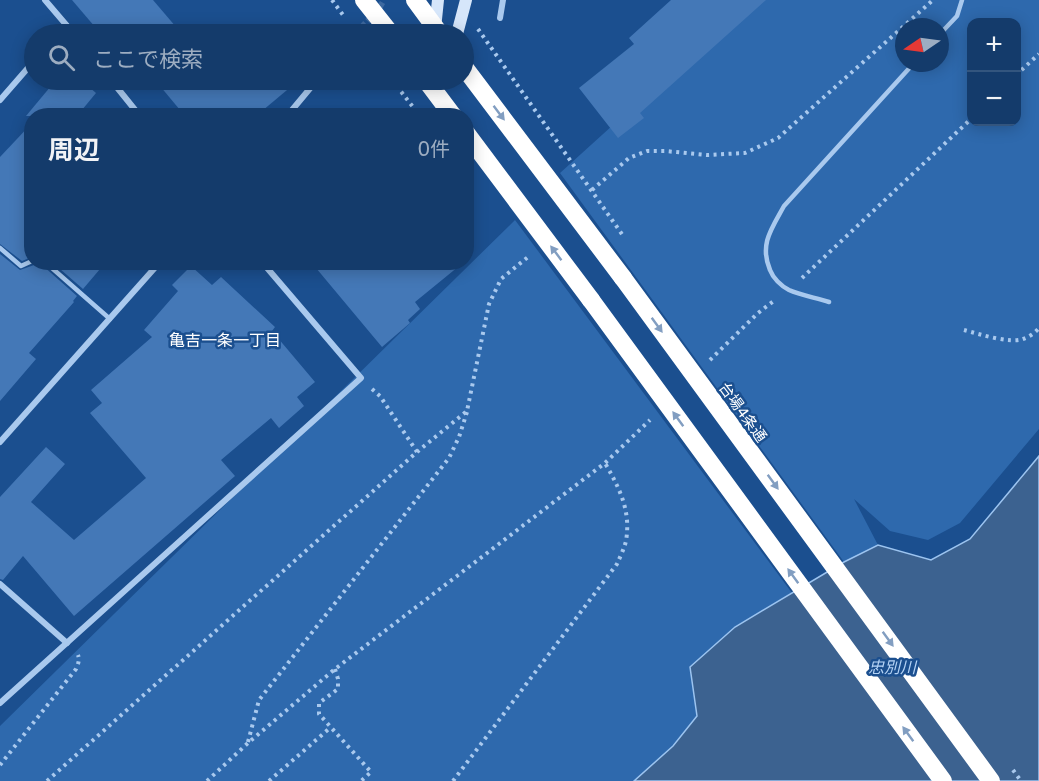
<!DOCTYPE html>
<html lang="ja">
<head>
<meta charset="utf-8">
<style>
	body { margin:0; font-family:"Public Sans","Noto Sans JP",sans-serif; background:#214673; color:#f1f3f6 }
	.controls { position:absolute; right:18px; top:18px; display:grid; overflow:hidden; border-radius:12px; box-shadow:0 3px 15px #0003 }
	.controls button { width:54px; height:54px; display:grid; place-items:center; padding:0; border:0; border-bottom:2px solid #33557e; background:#143b6b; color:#f1f3f6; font:30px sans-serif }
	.compass { position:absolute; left:895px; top:18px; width:54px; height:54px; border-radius:50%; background:#143b6b; box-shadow:0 3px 15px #0003; rotate:257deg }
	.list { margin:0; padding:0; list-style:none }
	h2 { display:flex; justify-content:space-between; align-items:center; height:78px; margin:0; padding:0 24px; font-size:26px }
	h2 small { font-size:20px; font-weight:400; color:#9dadc1 }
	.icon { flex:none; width:33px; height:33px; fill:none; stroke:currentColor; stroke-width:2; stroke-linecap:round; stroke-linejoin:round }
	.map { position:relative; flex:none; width:1039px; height:781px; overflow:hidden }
	.search { position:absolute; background:#143b6b; box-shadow:0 3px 15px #0003; left:24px; top:24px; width:450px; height:66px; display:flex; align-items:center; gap:15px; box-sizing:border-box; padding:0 21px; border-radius:33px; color:#9dadc1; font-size:22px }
	.panel { position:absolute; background:#143b6b; box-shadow:0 3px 15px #0003; left:24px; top:108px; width:450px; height:162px; border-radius:24px }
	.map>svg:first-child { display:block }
	.green { fill:#2e69ad; fill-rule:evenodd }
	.water { fill:#3c6290; stroke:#9cc4f0; stroke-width:1.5 }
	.building { fill:#4478b7 }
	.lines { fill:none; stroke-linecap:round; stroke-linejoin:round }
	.street-tunnel { stroke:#3d69a0; stroke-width:6; stroke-dasharray:6 3; stroke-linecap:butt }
	.path { stroke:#a9c9ee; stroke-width:4; stroke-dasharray:3 4.5; stroke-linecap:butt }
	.lane { stroke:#a9c9ee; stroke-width:4.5 }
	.street { stroke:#a9c9ee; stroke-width:6 }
	.secondary { stroke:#d6e6fa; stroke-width:12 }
	.highway { stroke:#fff; stroke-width:18 }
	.path-bridge { stroke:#a9c9ee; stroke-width:4; stroke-dasharray:3 4.5; stroke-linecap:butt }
	.highway-bridge { stroke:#fff; stroke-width:18 }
	.oneway { fill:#829ec1 }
	.labels { text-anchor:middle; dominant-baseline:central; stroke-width:5; stroke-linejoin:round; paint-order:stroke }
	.street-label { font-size:15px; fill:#fff; stroke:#1b4f8f }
	.neighbourhood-label { font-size:16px; fill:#fff; stroke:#1b4f8f }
	.water-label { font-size:16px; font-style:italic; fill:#b5d3f5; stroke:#1b4f8f }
</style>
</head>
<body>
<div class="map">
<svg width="1039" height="781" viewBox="0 0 1039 781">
	<rect width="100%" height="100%" fill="#1b4f8f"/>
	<g class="green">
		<path d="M751,0H1039V429L960,523L928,540L890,531L854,499L878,545L844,562L560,173ZM972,22H1016V122H972ZM904,27H940V63H904Z"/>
		<path d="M515,220L792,593L735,627L697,716L673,746L634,781H0V726Z"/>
	</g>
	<path class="water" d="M1039,456V781H634L673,746L697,716L690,667L735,627L844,562L878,545L931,560L970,539Z"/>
	<g class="building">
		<path d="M72,0H153L182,34H101Z"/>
		<path d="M671,0H766L640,113L644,118L618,138L579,88L634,44L629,38Z"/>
		<path d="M56,80H81L96,93L77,116H26Z"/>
		<path d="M155,80H299L256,116H185Z"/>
		<path d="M32,123V257L22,261L0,244V157Z"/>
		<path d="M0,254L20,270L34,265L36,262H41L42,265L77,296L73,301L74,302L29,353L36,359L0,401Z"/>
		<path d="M52,262H106L83,289Z"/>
		<path d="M311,262H464L415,302L420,309L408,320L410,323L382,347Z"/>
		<path d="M191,266L212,285L221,277L275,327L272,331L315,382L297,397L304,406L279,428L271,418L221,460L235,476L74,616L23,556L3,580L0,579V497L46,447L65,464L31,502L74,540L146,478L90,413L102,403L91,390L152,337L144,330L178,291L172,285Z"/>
	</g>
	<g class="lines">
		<path class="street-tunnel" d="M355,34L378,10L384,0"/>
		<g class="path">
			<path d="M332,0L343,15"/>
			<path d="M478,29L624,237"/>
			<path d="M1016,75L1039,54"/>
			<path d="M392,80L420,116"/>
			<path d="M592,190L629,158L647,151H665L707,155L745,153L778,138L933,0"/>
			<path d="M802,278L972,118"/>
			<path d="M964,330C979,334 1010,344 1023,339C1029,337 1035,333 1039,328"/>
			<path d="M710,360L758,313L775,300"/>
			<path d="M372,389L380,396L417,452"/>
			<path d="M335,669L338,679V689L319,703V714L371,772L361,781"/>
			<path d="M248,742L259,700L449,458L459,437L467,412"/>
			<path d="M0,765L76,669C78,664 80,660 78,655"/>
			<path d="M47,781L417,452L467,411L489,304L501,279L528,257"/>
			<path d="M207,781L248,743L335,669L605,463L650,420"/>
			<path d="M269,781L331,727"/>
			<path d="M453,781L617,564C620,557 624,549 626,541C631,511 620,489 605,463"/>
		</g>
		<g class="lane">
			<path d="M940,34L957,16L962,0"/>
			<path d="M0,248L21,266L32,261"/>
			<path d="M45,262L110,319"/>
			<path d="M829,302C817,298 800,295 789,290C781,286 773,278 770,270C759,244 772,228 784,206L914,63"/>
		</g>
		<g class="street">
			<path d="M45,0L74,34"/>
			<path d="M500,18L503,0"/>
			<path d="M58,34L66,25"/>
			<path d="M111,80L140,116"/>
			<path d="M0,100L34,61"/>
			<path d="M287,116L317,80"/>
			<path d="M0,442L160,262"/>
			<path d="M0,584L67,643"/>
			<path d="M0,703L361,378L262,262"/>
		</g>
		<g class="secondary">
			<path d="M435,29L438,0"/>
			<path d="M457,34L466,0"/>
		</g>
		<g class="highway">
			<path d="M364,0L391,34"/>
			<path d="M415,0L440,34"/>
			<path d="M464,67L623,278"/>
			<path d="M426,80L453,116"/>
			<path d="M466,133L591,300"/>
		</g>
		<path class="path-bridge" d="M1013,770L1021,781"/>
		<g class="highway-bridge">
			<path d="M623,278L991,781"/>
			<path d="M591,300L943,781"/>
		</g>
	</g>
	<defs><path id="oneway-solid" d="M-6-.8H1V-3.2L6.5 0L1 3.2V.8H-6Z" transform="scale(1.5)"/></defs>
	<g class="oneway">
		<use href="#oneway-solid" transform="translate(499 113) rotate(53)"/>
		<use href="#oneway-solid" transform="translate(556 253) rotate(-127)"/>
		<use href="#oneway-solid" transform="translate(657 325) rotate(54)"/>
		<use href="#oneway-solid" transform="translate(678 419) rotate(-126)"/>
		<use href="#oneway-solid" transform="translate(773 482) rotate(54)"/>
		<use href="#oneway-solid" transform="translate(793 576) rotate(-126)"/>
		<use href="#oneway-solid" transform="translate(888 639) rotate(54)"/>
		<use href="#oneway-solid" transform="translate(908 734) rotate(-126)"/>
	</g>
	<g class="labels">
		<g class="street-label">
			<text transform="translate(743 412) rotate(54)">台場4条通</text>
		</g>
		<g class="neighbourhood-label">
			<text x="225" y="340">亀吉一条一丁目</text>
		</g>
		<g class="water-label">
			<text x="892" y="667">忠別川</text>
		</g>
	</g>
</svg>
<div class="controls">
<button>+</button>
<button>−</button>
</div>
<svg class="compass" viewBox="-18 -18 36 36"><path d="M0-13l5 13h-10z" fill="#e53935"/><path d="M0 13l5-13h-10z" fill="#9dadc1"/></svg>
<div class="search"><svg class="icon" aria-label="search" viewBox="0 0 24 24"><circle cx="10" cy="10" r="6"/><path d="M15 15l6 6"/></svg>ここで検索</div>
<section class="panel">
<h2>周辺<small>0件</small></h2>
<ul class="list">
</ul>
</section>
</div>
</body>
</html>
